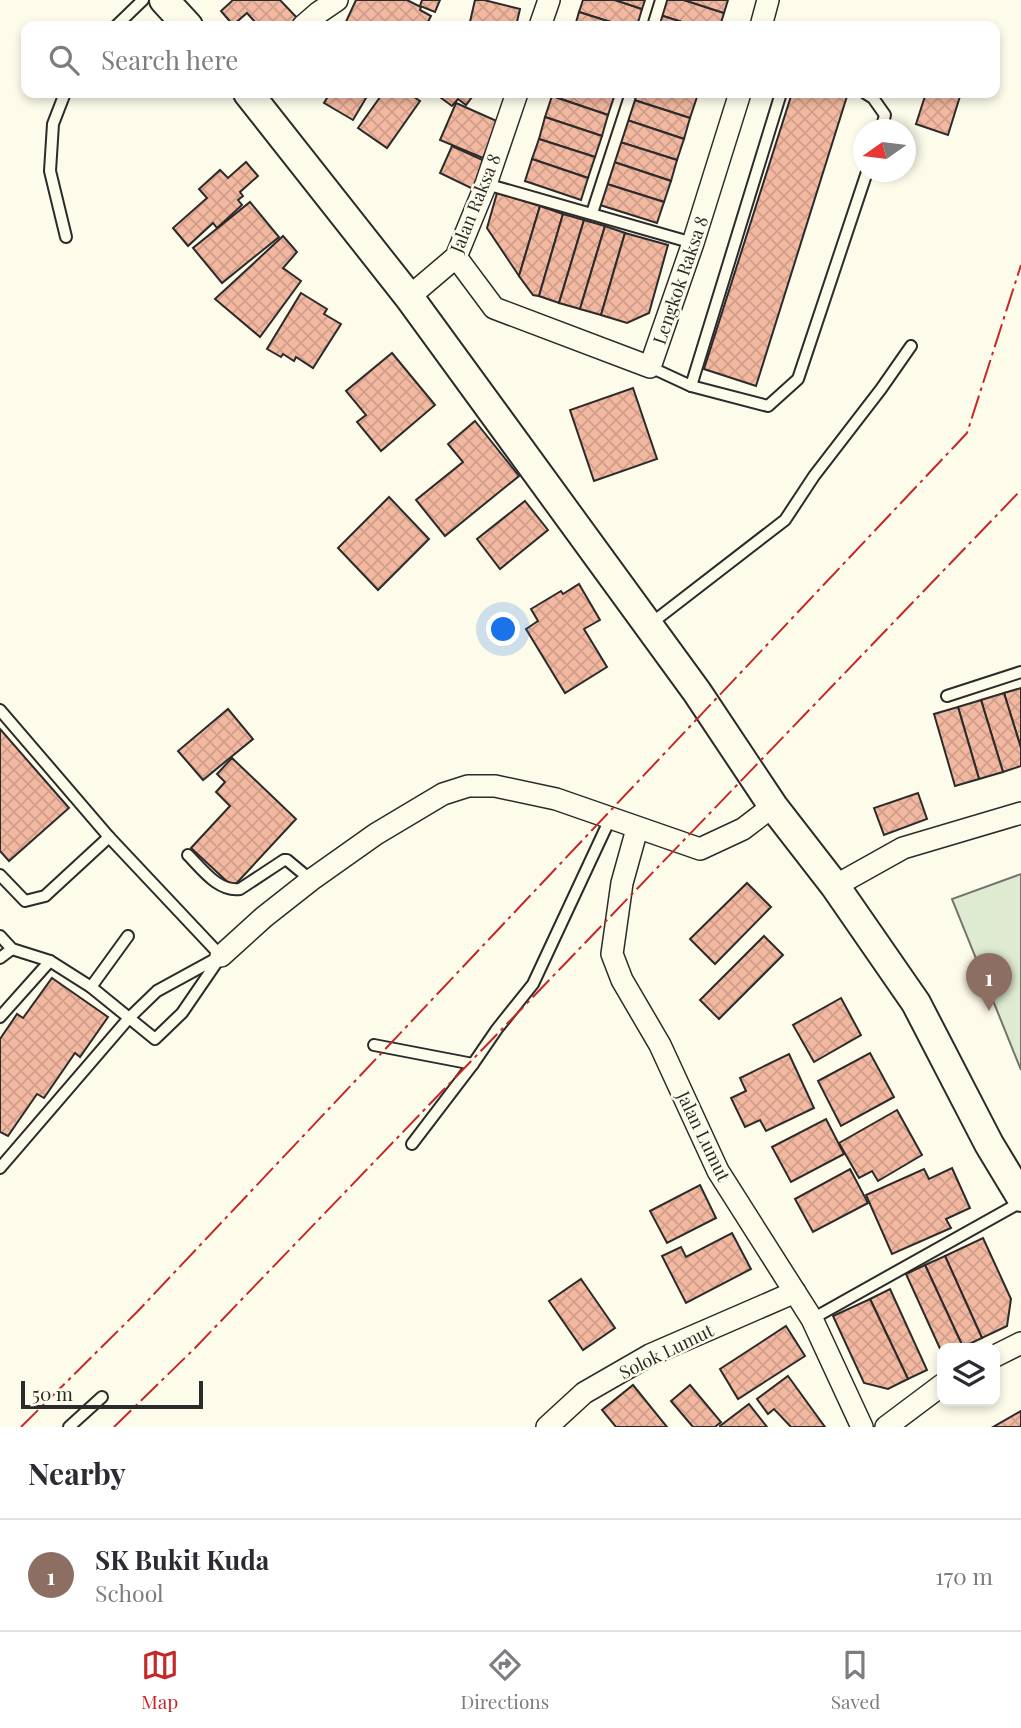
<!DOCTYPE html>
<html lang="en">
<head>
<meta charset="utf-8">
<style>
	body { margin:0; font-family:"Playfair Display",serif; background:#f7f7f7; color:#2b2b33 }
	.controls { position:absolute; right:21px; bottom:21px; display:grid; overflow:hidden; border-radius:14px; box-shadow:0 4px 10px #0003 }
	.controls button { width:63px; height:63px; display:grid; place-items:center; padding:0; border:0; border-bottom:2px solid #e1e1e2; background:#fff; color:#2b2b33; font:35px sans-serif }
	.compass { position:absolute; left:853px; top:119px; width:63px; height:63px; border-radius:50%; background:#fff; box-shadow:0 4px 10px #0003; rotate:256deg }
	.scale { position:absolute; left:21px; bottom:18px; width:182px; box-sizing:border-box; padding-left:7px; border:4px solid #2b2b2b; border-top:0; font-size:19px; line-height:24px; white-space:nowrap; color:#2b2b2b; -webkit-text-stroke:5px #fdfbea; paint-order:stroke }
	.you { position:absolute; left:504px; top:630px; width:24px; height:24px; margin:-18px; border:5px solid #fff; border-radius:50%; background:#1a73e8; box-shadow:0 0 0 10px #1a73e833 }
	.badge { display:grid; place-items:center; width:46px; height:46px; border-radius:50%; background:#c62828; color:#fff; font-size:23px; font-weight:700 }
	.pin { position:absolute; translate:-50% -58px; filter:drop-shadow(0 2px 4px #0008) }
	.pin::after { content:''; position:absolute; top:37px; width:24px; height:21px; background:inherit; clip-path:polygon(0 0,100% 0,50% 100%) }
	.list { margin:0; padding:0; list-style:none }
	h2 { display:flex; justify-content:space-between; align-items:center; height:91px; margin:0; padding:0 28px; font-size:30px }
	h2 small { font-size:23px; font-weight:400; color:#7c7c81 }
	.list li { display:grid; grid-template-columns:46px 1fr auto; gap:21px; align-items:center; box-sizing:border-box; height:112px; padding:0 28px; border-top:2px solid #e1e1e2 }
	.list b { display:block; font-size:26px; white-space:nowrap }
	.list p { margin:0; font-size:23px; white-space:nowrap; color:#7c7c81 }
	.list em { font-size:23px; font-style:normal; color:#7c7c81 }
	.icon { flex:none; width:38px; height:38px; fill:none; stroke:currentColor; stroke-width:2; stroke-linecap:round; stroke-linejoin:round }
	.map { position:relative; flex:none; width:1021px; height:1427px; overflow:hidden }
	.search { position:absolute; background:#fff; box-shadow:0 4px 10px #0003; left:21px; right:21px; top:21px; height:77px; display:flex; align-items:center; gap:18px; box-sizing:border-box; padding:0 24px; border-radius:14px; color:#7c7c81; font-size:26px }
	.sheet { height:203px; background:#fff }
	nav { display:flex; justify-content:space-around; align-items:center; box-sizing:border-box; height:98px; border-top:2px solid #e1e1e2; background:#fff; font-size:19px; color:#7c7c81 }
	nav a { display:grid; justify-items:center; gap:4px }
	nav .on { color:#c62828 }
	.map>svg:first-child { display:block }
	.pitch { fill:#deebd1; stroke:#74746e; stroke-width:2 }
	.building { fill:url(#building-cross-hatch); stroke:#2b2b2b; stroke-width:2 }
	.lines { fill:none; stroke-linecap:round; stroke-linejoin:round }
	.service-casing { stroke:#2b2b2b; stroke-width:14 }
	.minor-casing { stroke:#2b2b2b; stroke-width:24 }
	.tertiary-casing { stroke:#2b2b2b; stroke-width:32 }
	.service { stroke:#fdfbea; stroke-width:10 }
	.minor { stroke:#fdfbea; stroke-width:21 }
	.tertiary { stroke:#fdfbea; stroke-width:28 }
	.power { stroke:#c62828; stroke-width:2; stroke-dasharray:24 5 3.5 5; stroke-linecap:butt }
	.labels { text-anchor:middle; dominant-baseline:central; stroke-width:5; stroke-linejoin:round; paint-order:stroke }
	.street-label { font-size:18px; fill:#2b2b2b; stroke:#fdfbea }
</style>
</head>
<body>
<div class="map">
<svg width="1021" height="1427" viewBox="0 0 1021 1427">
	<defs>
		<pattern id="building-cross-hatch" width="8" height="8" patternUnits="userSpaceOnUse" patternTransform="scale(1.75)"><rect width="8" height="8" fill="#f2b8a0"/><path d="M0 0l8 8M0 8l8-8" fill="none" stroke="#d09e8a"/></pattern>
	</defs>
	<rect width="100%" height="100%" fill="#fdfbea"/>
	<path class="pitch" d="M1021,874V1070L952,899Z"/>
	<g class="building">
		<path d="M233,0H280L300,21L294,26H251L255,22L247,13L233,25L221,11Z"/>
		<path d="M356,0H407L421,7L420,10L431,16L426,26H344Z"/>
		<path d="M422,0H440L435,12L420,6Z"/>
		<path d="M475,0H484L520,9L516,26H469Z"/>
		<path d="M583,0H615L642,9L637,26H623L579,12Z"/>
		<path d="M615,0H645L642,9Z"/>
		<path d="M665,0H684L724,13L720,26H694L660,15Z"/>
		<path d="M684,0H728L724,13Z"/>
		<path d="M579,12L623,26H575Z"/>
		<path d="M660,15L694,26H657Z"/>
		<path d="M330,93H369L353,120L324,103Z"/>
		<path d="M383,93H408L420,101L387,148L358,128Z"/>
		<path d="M438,93H475L466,105L458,99L452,106L437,95Z"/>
		<path d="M553,93H612L615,94L608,115L552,96Z"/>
		<path d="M636,93H684L697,97L690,118L634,100Z"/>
		<path d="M792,93H848L756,386L704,369Z"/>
		<path d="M926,93H961L948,135L916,124Z"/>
		<path d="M552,96L608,115L602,136L545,117Z"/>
		<path d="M634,100L690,118L684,139L627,120Z"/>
		<path d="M456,103L499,122L483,158L440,140Z"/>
		<path d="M545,117L602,136L595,157L539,139Z"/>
		<path d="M627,120L684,139L677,160L620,142Z"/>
		<path d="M539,139L595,157L588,178L532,159Z"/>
		<path d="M620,142L677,160L671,181L614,162Z"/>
		<path d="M452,146L487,162L475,190L440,173Z"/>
		<path d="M532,159L588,178L581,200L525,181Z"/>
		<path d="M246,162L258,176L240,192L243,196L238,200L242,205L217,228L213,223L188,246L173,228L207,198L199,189L220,170L228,178Z"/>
		<path d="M614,162L671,181L664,202L607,184Z"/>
		<path d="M607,184L664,202L657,223L600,205Z"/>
		<path d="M497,193L540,206L519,276L487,228Z"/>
		<path d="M250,202L279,237L222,283L193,248Z"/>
		<path d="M540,206L563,214L539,296L533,295L519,276Z"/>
		<path d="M563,214L584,220L559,303L539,296Z"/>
		<path d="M584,220L605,226L580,309L559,303Z"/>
		<path d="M605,226L625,233L601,315L580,309Z"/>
		<path d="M625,233L668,245L649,313L627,323L601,315Z"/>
		<path d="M283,236L297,252L283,268L301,281L260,337L215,299Z"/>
		<path d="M301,293L327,309L324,314L341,324L313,368L296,357L294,361L283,354L281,357L267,349Z"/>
		<path d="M392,353L435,405L381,451L357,422L366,415L346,391Z"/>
		<path d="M633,388L657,459L594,481L570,410Z"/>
		<path d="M475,421L519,476L445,536L416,500L463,462L448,444Z"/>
		<path d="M389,497L429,539L378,590L338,548Z"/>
		<path d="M525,501L548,530L500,569L477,539Z"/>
		<path d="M579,584L600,620L584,629L607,667L565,693L526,629L538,621L531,609L561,591L563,594Z"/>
		<path d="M1021,688V748L1004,693Z"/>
		<path d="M1004,693L1021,748V766L1003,772L981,700Z"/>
		<path d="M981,700L1003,772L979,779L958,707Z"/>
		<path d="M958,707L979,779L955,786L934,714Z"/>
		<path d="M228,709L253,739L203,780L178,751Z"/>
		<path d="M0,729L69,808L9,861L0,851Z"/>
		<path d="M232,758L296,819L233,887L191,848L230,806L216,792L225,782L217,774Z"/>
		<path d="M918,793L927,819L884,835L874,808Z"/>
		<path d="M747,883L771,907L715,964L690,939Z"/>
		<path d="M764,936L783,955L719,1019L700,1000Z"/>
		<path d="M52,978L108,1017L80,1057L75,1053L44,1098L37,1094L8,1136L0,1132V1039L17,1014L23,1018Z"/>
		<path d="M841,998L861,1035L814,1062L793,1025Z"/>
		<path d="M870,1053L894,1097L841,1126L818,1081Z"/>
		<path d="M789,1054L814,1108L766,1131L760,1120L745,1127L731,1098L746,1091L740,1078Z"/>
		<path d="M897,1110L922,1155L878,1181L872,1171L859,1178L839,1143Z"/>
		<path d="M826,1119L844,1154L791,1182L772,1147Z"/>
		<path d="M952,1168L970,1208L946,1219L951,1228L892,1254L866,1195L924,1169L929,1179Z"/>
		<path d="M850,1169L868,1203L813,1232L795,1199Z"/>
		<path d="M700,1185L716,1218L667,1243L650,1211Z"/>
		<path d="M732,1233L751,1269L686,1303L662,1256L681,1247L686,1257Z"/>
		<path d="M983,1238L1011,1299L1007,1326L982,1338L945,1256Z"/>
		<path d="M945,1256L982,1338L963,1347L925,1265Z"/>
		<path d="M925,1265L963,1347L960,1348H942V1353L906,1274Z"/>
		<path d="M581,1279L615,1328L583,1350L549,1301Z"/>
		<path d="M890,1289L927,1370L908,1379L870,1299Z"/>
		<path d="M870,1299L908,1379L888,1389L864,1383L833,1316Z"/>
		<path d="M786,1326L805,1356L738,1399L720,1369Z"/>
		<path d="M788,1376L825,1427H791L774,1409L768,1414L757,1399Z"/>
		<path d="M633,1385L667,1427H616L602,1410Z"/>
		<path d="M690,1385L721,1422L715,1427H693L671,1401Z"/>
		<path d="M749,1404L767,1427H720V1426Z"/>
		<path d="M1021,1411V1427H993Z"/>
	</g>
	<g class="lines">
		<g class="service-casing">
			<g id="service">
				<path d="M116,26L143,0"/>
				<path d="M653,26L661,0"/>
				<path d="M65,93L53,124L50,171L66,237"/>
				<path d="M865,93L873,98L885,115L881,130"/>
				<path d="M486,184L693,243"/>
				<path d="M592,213L631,93"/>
				<path d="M650,367L691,386L768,406L798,379L867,172"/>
				<path d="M691,386L781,93"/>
				<path d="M649,625L785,520L814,476L881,389L911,346"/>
				<path d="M947,696L1021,672"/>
				<path d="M0,710L109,837L221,956"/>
				<path d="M188,855C202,869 218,892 240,889L284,860H287L311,880"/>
				<path d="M0,875L25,901L45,896L109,837"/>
				<path d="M0,936L12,949L50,961L91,987L155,1039L182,1013L219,959"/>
				<path d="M0,958L12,949"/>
				<path d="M91,987L128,936"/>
				<path d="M0,1017L50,961"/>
				<path d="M374,1045L473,1064"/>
				<path d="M412,1144L473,1064L497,1029L533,984L610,819"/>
				<path d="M0,1168L129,1018L157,991L221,956"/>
				<path d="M812,1319L1021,1202"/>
				<path d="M69,1427L102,1397"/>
			</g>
		</g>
		<g class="minor-casing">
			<g id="minor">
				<path d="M303,26L318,13L337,0"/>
				<path d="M540,26L549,0"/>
				<path d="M761,26L768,0"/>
				<path d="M456,257L494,308L650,367L693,243L740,93"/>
				<path d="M409,297L456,257L486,184L517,93"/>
				<path d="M637,829L622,883L612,954L622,980L660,1045L718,1171L812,1319L862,1427"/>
				<path d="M835,886L903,848L1021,813"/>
				<path d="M221,956L264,917L311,880L376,834L443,794L468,786H495L556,799L700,849L743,829L773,806"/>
				<path d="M995,1356L1021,1343"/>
				<path d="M547,1427L584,1393L650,1355L795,1292"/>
				<path d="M886,1427L942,1385"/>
			</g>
		</g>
		<g class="tertiary-casing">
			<g id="tertiary">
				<path d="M164,0L188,26"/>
				<path d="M248,93L409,297L697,692L773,806L835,886L916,1003L989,1144L1021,1197"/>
			</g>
		</g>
		<use href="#service" class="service"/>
		<use href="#minor" class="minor"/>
		<use href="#tertiary" class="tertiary"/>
		<g class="power">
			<path d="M21,1427L137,1312L967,433L1021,265"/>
			<path d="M114,1427L194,1349L1021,490"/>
		</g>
	</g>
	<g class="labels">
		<g class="street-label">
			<text transform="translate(475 203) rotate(-68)">Jalan Raksa 8</text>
			<text transform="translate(680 280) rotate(-71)">Lengkok Raksa 8</text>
			<text transform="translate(704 1136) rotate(64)">Jalan Lumut</text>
			<text transform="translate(666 1351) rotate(-26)">Solok Lumut</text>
		</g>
	</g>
</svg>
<div class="controls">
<button><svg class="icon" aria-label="layers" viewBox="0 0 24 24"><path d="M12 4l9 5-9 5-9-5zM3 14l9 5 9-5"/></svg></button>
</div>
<svg class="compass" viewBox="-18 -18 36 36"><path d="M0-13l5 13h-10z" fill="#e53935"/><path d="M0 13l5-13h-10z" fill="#7c7c81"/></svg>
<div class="scale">50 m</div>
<div class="you"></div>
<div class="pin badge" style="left:989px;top:1011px;background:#8d6e63">1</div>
<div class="search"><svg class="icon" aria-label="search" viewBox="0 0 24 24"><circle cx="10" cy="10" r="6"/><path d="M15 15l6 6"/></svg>Search here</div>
</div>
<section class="sheet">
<h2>Nearby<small></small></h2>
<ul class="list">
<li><span class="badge" style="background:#8d6e63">1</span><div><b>SK Bukit Kuda</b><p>School</p></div><em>170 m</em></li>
</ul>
</section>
<nav>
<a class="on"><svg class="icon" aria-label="map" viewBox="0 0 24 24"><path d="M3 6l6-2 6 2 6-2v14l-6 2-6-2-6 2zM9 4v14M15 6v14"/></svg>Map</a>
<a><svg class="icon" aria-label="directions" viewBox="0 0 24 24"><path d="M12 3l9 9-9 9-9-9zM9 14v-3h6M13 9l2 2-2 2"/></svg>Directions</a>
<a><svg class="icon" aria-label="saved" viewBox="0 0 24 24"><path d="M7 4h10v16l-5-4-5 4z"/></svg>Saved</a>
</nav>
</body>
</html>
